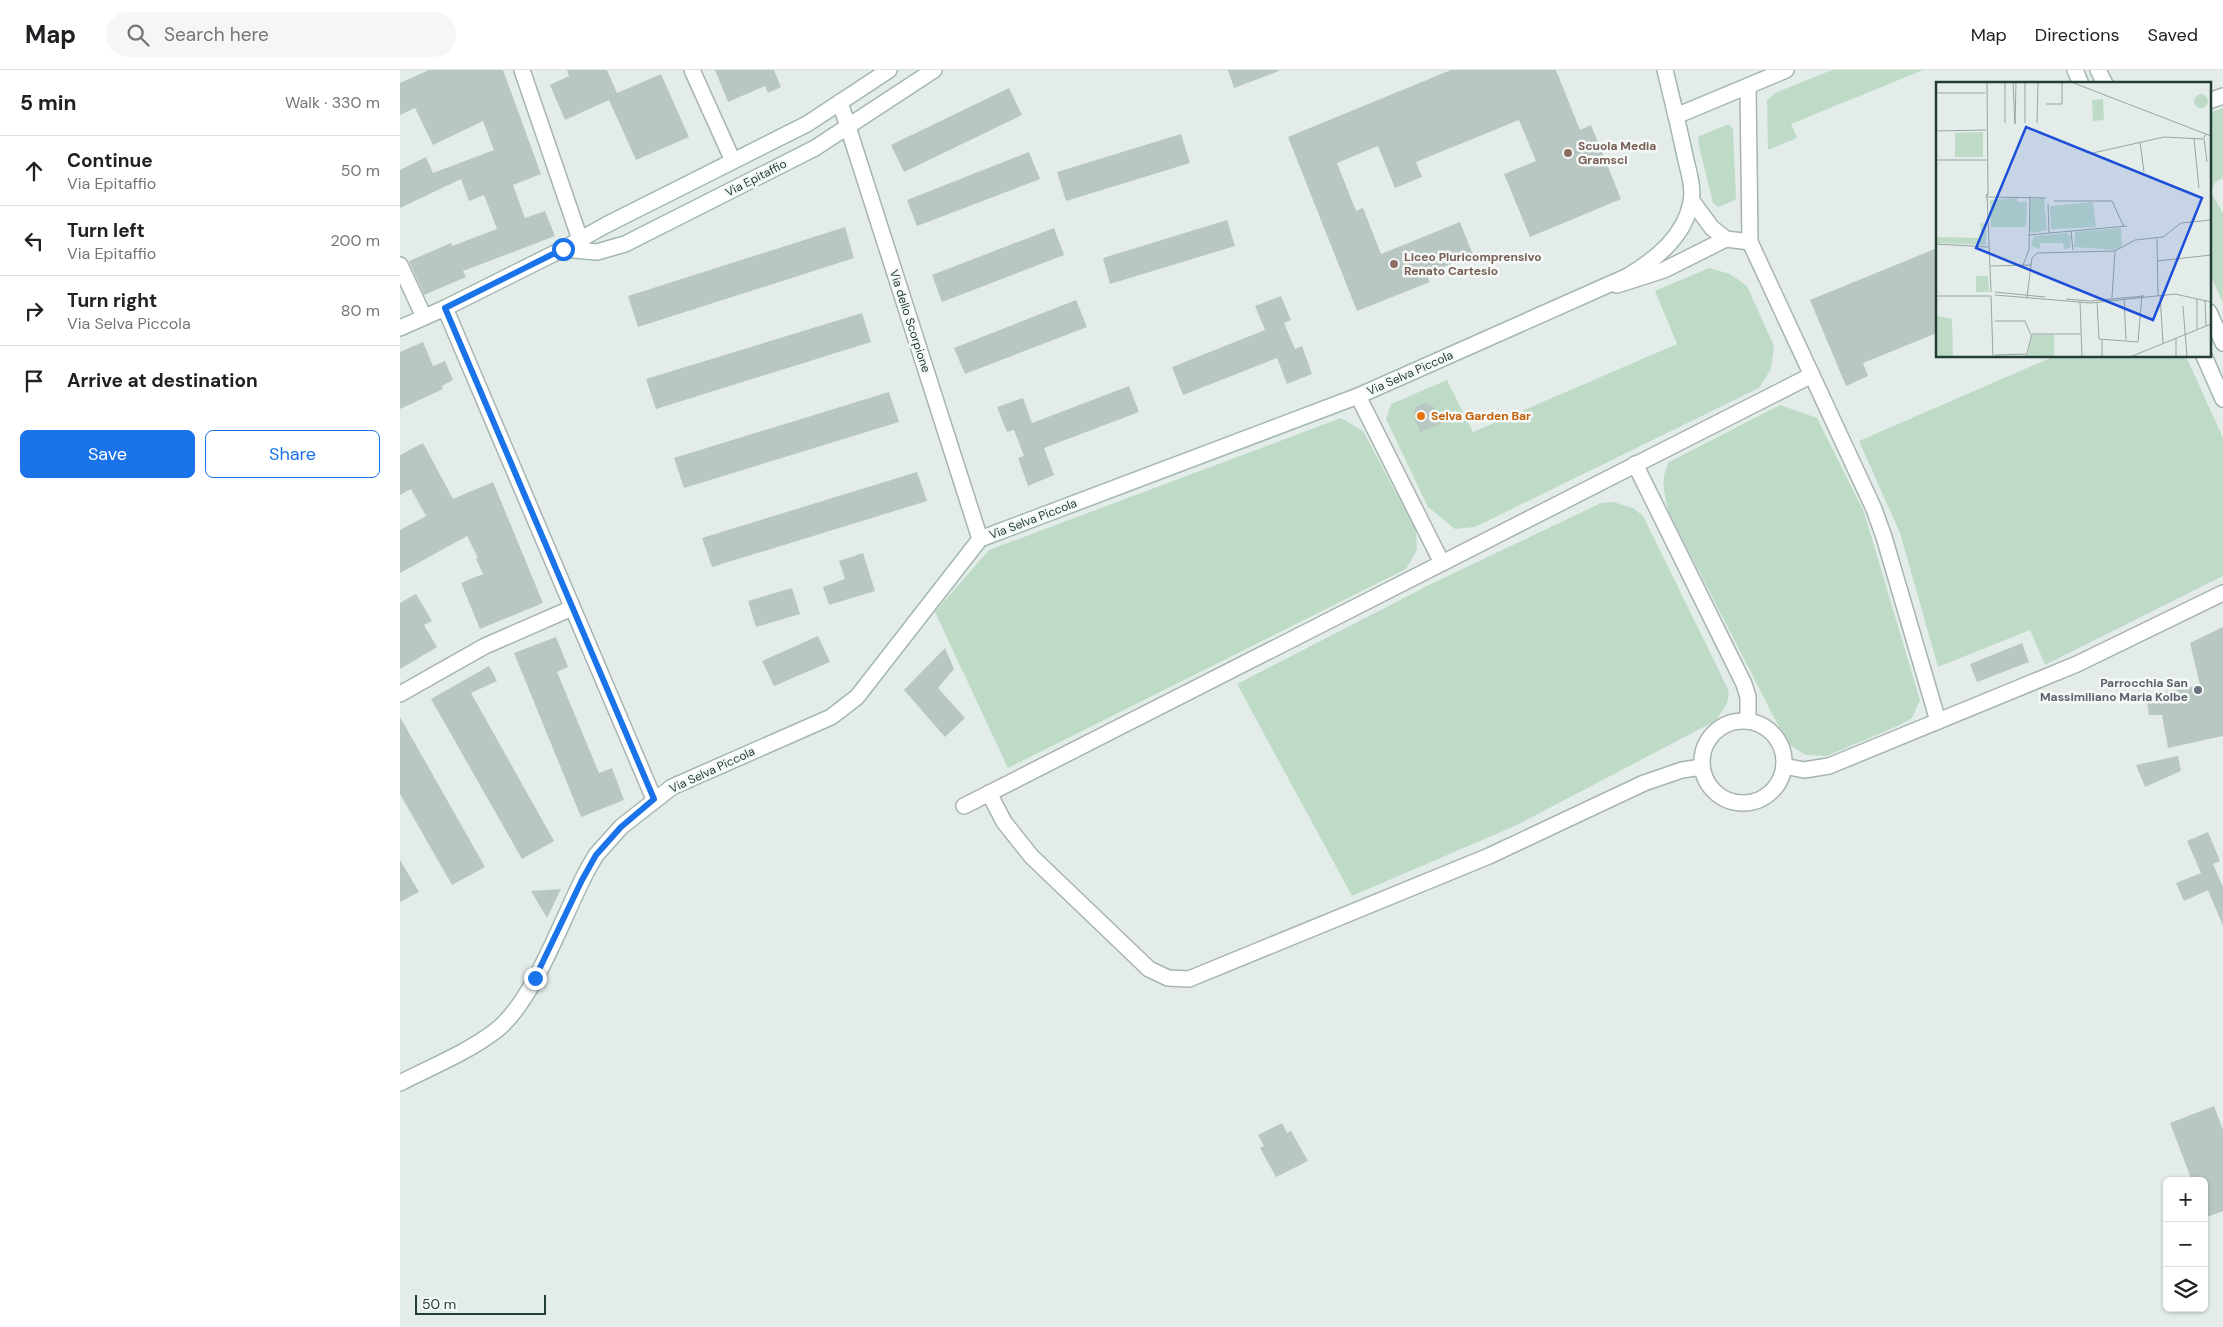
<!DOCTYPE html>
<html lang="en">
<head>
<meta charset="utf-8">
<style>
	body { margin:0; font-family:"DM Sans",sans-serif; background:#f6f6f6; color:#202124 }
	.controls { position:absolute; right:15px; bottom:15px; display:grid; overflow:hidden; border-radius:8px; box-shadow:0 1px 4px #0004 }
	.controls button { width:45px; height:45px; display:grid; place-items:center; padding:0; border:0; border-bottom:1px solid #e0e0e0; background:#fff; color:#202124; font:25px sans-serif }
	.scale { position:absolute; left:15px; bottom:12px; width:131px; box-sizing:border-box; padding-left:5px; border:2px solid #243c37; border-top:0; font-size:14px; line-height:18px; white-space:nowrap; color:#243c37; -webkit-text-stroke:4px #f4f9f7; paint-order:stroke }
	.stop { position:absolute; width:15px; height:15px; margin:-11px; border:4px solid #1a73e8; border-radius:50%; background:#fff }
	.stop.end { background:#1a73e8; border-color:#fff; box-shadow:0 1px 5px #0008 }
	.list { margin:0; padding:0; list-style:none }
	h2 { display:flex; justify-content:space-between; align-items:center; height:65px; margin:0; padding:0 20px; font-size:21px }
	h2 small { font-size:16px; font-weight:400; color:#757577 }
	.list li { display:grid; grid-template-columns:32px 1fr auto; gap:15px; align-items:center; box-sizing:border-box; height:70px; padding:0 20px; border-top:1px solid #e0e0e0 }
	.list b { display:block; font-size:19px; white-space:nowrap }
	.list p { margin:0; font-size:16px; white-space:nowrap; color:#757577 }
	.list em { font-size:16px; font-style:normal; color:#757577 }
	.actions { display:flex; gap:10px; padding:15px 20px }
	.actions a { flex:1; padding:11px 0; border:1px solid #1a73e8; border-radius:8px; text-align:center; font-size:18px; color:#1a73e8 }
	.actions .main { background:#1a73e8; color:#fff }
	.icon { flex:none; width:28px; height:28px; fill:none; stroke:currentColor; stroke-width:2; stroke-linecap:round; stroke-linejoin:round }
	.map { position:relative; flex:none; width:1823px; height:1257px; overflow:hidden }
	header { display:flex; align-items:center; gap:30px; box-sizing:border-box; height:70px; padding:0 25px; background:#fff; border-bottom:1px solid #e0e0e0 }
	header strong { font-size:24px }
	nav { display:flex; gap:28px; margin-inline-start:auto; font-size:18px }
	.search { width:350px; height:45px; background:#f6f6f6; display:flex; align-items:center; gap:12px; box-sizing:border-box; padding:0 18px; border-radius:28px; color:#757577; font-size:19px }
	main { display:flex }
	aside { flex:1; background:#fff }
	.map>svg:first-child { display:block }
	.green { fill:#bedbc8 }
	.building { fill:#b9c7c2 }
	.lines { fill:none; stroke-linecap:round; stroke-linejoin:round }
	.street-casing { stroke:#a7b4b0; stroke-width:18 }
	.secondary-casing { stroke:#a3b7b1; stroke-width:18 }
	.street { stroke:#fff; stroke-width:15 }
	.secondary { stroke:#fff; stroke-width:15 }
	.route { stroke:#1a73e8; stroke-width:6 }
	.education-dot { fill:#8d6e63; stroke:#f4f9f7; stroke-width:2 }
	.food-dot { fill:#e8710a; stroke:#f4f9f7; stroke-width:2 }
	.worship-dot { fill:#6b7280; stroke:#f4f9f7; stroke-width:2 }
	.labels { text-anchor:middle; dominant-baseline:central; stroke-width:5; stroke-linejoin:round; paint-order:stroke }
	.education-label { font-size:12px; font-weight:bold; fill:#785e54; stroke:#f4f9f7; text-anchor:start }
	.street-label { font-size:12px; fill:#243c37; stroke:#f4f9f7 }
	.food-label { font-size:12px; font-weight:bold; fill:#c56008; stroke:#f4f9f7; text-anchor:start }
	.worship-label { font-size:12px; font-weight:bold; fill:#5b616d; stroke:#f4f9f7; text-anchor:end }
	.inset-road { fill:none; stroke:#97a6a2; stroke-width:1 }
	.view { fill:#1d4ed8; fill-opacity:0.15; stroke:#1d4ed8; stroke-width:2.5 }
	.inset-edge { fill:none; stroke:#243c37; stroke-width:2.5 }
</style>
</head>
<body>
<header>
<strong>Map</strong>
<div class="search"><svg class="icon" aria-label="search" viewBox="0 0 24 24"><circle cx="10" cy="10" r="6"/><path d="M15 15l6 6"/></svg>Search here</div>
<nav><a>Map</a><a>Directions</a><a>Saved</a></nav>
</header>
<main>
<aside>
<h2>5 min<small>Walk · 330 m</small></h2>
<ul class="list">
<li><svg class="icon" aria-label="ahead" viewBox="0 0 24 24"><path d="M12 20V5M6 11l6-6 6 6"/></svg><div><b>Continue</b><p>Via Epitaffio</p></div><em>50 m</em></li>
<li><svg class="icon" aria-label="left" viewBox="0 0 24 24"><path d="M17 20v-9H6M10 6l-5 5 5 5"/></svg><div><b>Turn left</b><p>Via Epitaffio</p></div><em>200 m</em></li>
<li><svg class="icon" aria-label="right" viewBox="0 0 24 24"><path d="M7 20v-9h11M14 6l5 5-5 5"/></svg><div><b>Turn right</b><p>Via Selva Piccola</p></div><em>80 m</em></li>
<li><svg class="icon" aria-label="arrive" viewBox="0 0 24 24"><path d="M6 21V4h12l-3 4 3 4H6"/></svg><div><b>Arrive at destination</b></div></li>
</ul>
<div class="actions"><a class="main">Save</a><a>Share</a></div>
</aside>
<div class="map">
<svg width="1823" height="1257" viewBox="0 0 1823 1257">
	<rect width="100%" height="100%" fill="#e4ece9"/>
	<g class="green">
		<path d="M1432,0H1523L1391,54L1397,68L1368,80L1367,30L1375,23Z"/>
		<path d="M1823,38V108L1815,112L1811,123L1823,143V233L1809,202V43Z"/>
		<path d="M1327,55H1330L1333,59L1336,130L1318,137L1313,133L1298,72L1299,66Z"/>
		<path d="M1309,198L1330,204L1347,216L1374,276L1371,299L1359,318L1075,457L1055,459L1028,437L986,349L991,334L1047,310L1073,362L1277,274L1255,221Z"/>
		<path d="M1655,286H1786L1823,368V506L1645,595L1630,560L1538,597L1500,463L1459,371Z"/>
		<path d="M1380,335L1417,348L1464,442L1520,630L1512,648L1500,655L1427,686L1406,685L1391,676L1378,655L1269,443C1265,424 1259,411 1269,392Z"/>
		<path d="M941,348L963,361L1016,460L1017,480L1006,499L608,698L535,542L589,480Z"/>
		<path d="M1213,432L1233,438L1243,446L1328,619C1331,632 1323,640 1315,651L1117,755L952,826L837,614L1035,512L1201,433Z"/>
	</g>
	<g class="building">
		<path d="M29,0H103L141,104L113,115L125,148L145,141L155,166L63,201L66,207L24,225L9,191L51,173L52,176L97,159L84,125L69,131L61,109L0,138V100L26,87L33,103L94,80L83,51L33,75L15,38L0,45V13Z"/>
		<path d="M167,0H207L217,23L261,4L289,67L236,90L209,30L165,50L150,15L169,6Z"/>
		<path d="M315,0H374L381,17L368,23L365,16L328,32Z"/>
		<path d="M828,0H878L879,1L834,18Z"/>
		<path d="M1051,0H1156L1180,60L1191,55L1221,129L1130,167L1104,104L1136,91L1119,50L1016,92L1022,107L995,118L978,76L937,93L956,141L963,138L981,184L1060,152L1073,185L1026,204L1030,212L957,241L888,67Z"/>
		<path d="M609,18L622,45L504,102L491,75Z"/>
		<path d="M781,64L790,93L666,131L657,102Z"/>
		<path d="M629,82L640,109L517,156L507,130Z"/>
		<path d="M827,150L835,176L710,214L703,188Z"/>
		<path d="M445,157L454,188L238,257L228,226Z"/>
		<path d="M654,158L664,185L542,232L532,205Z"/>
		<path d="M1537,178V263L1463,293L1468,306L1446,316L1410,230Z"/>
		<path d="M881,226L891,250L884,253L895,279L902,276L912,304L887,314L877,288L783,325L772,297L865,260L855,236Z"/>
		<path d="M676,230L687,257L565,304L554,278Z"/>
		<path d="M462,243L471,272L256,339L246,309Z"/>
		<path d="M23,272L33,296L45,291L53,310L42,316L43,319L0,339V282Z"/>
		<path d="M729,316L739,342L644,378L654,405L628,416L618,388L624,386L614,360L607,362L597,337L623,328L632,353Z"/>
		<path d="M489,322L499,352L284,418L274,388Z"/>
		<path d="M1026,333L1035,338L1042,353L1020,362L1014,347L1015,337Z"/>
		<path d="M23,373L53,429L93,412L143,533L80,559L61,513L83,504L76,489L78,488L67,466L0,503V460L26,446L11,419L0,425V385Z"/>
		<path d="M517,402L527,431L312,497L302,468Z"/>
		<path d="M463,483L475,521L429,535L423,517L445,509L439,491Z"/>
		<path d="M392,518L400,544L356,557L348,531Z"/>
		<path d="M16,524L32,551L24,555L37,577L0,599V533Z"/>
		<path d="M1823,557V666L1768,678L1762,645H1749L1746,626L1800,615L1790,573Z"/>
		<path d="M418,566L430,592L374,616L362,591Z"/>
		<path d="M156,567L168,597L157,602L199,703L212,698L224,730L181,747L114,583Z"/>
		<path d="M1622,573L1629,592L1577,612L1570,594Z"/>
		<path d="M545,578L554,599L538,618L565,648L545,667L504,620Z"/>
		<path d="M89,596L97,611L71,623L154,771L122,789L31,629Z"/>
		<path d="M0,647L85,797L52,815L0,724Z"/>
		<path d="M1778,686L1781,701L1745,717L1736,695Z"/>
		<path d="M1808,762L1820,791L1813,794L1823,817V856L1808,820L1784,831L1776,813L1801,803L1787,771Z"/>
		<path d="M0,790L19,822L0,832Z"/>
		<path d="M161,819L147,848L131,821Z"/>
		<path d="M1814,1036L1823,1060V1141L1804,1148V1111H1792L1770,1053Z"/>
		<path d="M882,1053L887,1063L891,1061L908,1091L876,1107L860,1078L864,1076L858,1065Z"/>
	</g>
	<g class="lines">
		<g class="street-casing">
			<g id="street">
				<path d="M122,0L184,181"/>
				<path d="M292,0L333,91"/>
				<path d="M1348,16L1350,172L1474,439L1484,467L1538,651"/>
				<path d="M1809,31L1823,26"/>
				<path d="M440,32L580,469"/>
				<path d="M1292,131L1312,158L1326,169L1350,172"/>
				<path d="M0,195L24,247"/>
				<path d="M1217,215L1264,200L1326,169"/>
				<path d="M45,238L254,729"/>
				<path d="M958,326L1042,493"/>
				<path d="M1235,394L1344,614L1348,627V651"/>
				<path d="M0,624L85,576L172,538"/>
				<circle cx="1343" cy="692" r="41"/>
				<path d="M1384,696L1404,700L1429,696L1677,594L1823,523"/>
				<path d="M589,723L604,752L631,786L749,899L768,908L789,909L1089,786L1244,713L1282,700L1302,697"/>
				<path d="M564,736L1412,305"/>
			</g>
		</g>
		<g class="secondary-casing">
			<g id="secondary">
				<path d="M1675,0L1681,14"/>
				<path d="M1698,0L1705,14"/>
				<path d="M1276,46L1386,0"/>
				<path d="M163,179L197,182L225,174L415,78L534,0"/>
				<path d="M1809,242L1823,273"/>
				<path d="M0,258L45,238L163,179L206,155L379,68L407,54L489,0"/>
				<path d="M1804,286L1823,329"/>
				<path d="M0,1013C31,997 66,983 94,962C135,932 164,842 189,797L196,785L221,757L272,717L431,647L457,627L580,469L958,326L1228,206C1256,189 1285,166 1291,132C1294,117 1288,100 1285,86C1279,57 1272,29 1265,0"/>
			</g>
		</g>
		<use href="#street" class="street"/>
		<use href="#secondary" class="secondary"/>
	</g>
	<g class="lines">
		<path class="route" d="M135,908L182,810L196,785L221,757L254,729L45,238L163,179"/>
	</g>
	<g class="education-dot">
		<circle cx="1168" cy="83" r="5"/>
		<circle cx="994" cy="194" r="5"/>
	</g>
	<circle class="food-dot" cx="1021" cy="346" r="5"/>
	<circle class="worship-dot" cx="1798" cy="620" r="5"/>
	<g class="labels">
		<g class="education-label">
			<text x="1178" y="76">Scuola Media<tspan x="1178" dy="14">Gramsci</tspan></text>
			<text x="1004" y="187">Liceo Pluricomprensivo<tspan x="1004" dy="14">Renato Cartesio</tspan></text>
		</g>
		<g class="street-label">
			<text transform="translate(356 108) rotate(-27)">Via Epitaffio</text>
			<text transform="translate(510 251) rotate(72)">Via dello Scorpione</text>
			<text transform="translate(1010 303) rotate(-24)">Via Selva Piccola</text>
			<text transform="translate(633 449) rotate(-21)">Via Selva Piccola</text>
			<text transform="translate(312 700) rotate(-25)">Via Selva Piccola</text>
		</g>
		<g class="food-label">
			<text x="1031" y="346">Selva Garden Bar</text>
		</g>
		<g class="worship-label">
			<text x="1788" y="613">Parrocchia San<tspan x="1788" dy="14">Massimiliano Maria Kolbe</tspan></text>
		</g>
	</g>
	<g transform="translate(1536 12)">
		<rect width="275" height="275" fill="#e4ece9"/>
		<path d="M258 19a7 7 0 1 1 14 0a7 7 0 1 1-14 0ZM167,17L168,38L157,39L156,18ZM47,50V75H19V51ZM81,116V120H91L90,145H55L54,118ZM108,116L111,148L96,151L93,148L94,117ZM157,120L160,145L115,147L114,124ZM44,141L50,142V163L0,161V155L46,156ZM185,146L186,164L179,168L138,165L139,150ZM131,151L135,155L134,166L128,167L127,161H104V167L95,164L98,154ZM40,194H52L53,210H40ZM0,218L1,234L16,237L17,275H0ZM96,253H118V275H91Z" fill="#bedbc8"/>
		<path class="inset-road" d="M51,0L52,113M69,0V41M77,0L79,42L80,0M89,0V41M135,0L275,54M0,11H49M110,22H126V0M101,41L102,0M0,49L50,48M258,57L263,106M268,57L271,80M204,60L208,90M157,71L228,55L267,57L270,52M0,78H51M52,115L110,116M50,116L51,112L55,210M118,119H176L188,145M112,122L113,151M135,149L137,168M92,153L191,144M221,157L222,213M0,162L52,165M221,179L275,173M87,183L93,168L94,114M55,184L95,183M59,210L109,215M59,213L155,221L239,212L275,220M224,213L227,261M0,214H55M55,214L57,275M91,215L96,176L101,171L179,169L199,158L227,155L245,141L275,138M176,216L179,169M188,216L190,258M130,217L154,219L208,214M261,217V247M269,218L270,244M144,220L146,275M161,220L163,257L202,260L206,213M247,224L251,275M59,239H89L95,253M166,257V275M59,273L90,272M90,275L96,252H145M194,275L275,242M240,275V256"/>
		<path class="view" d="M90,45L266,116L217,238L40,166Z"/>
		<rect width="275" height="275" class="inset-edge"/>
	</g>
</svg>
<div class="controls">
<button>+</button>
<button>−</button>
<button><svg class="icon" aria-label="layers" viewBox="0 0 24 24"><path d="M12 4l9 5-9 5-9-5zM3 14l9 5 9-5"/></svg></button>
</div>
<div class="scale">50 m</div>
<div class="stop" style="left:163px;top:179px"></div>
<div class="stop end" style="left:135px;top:908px"></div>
</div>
</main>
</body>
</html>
